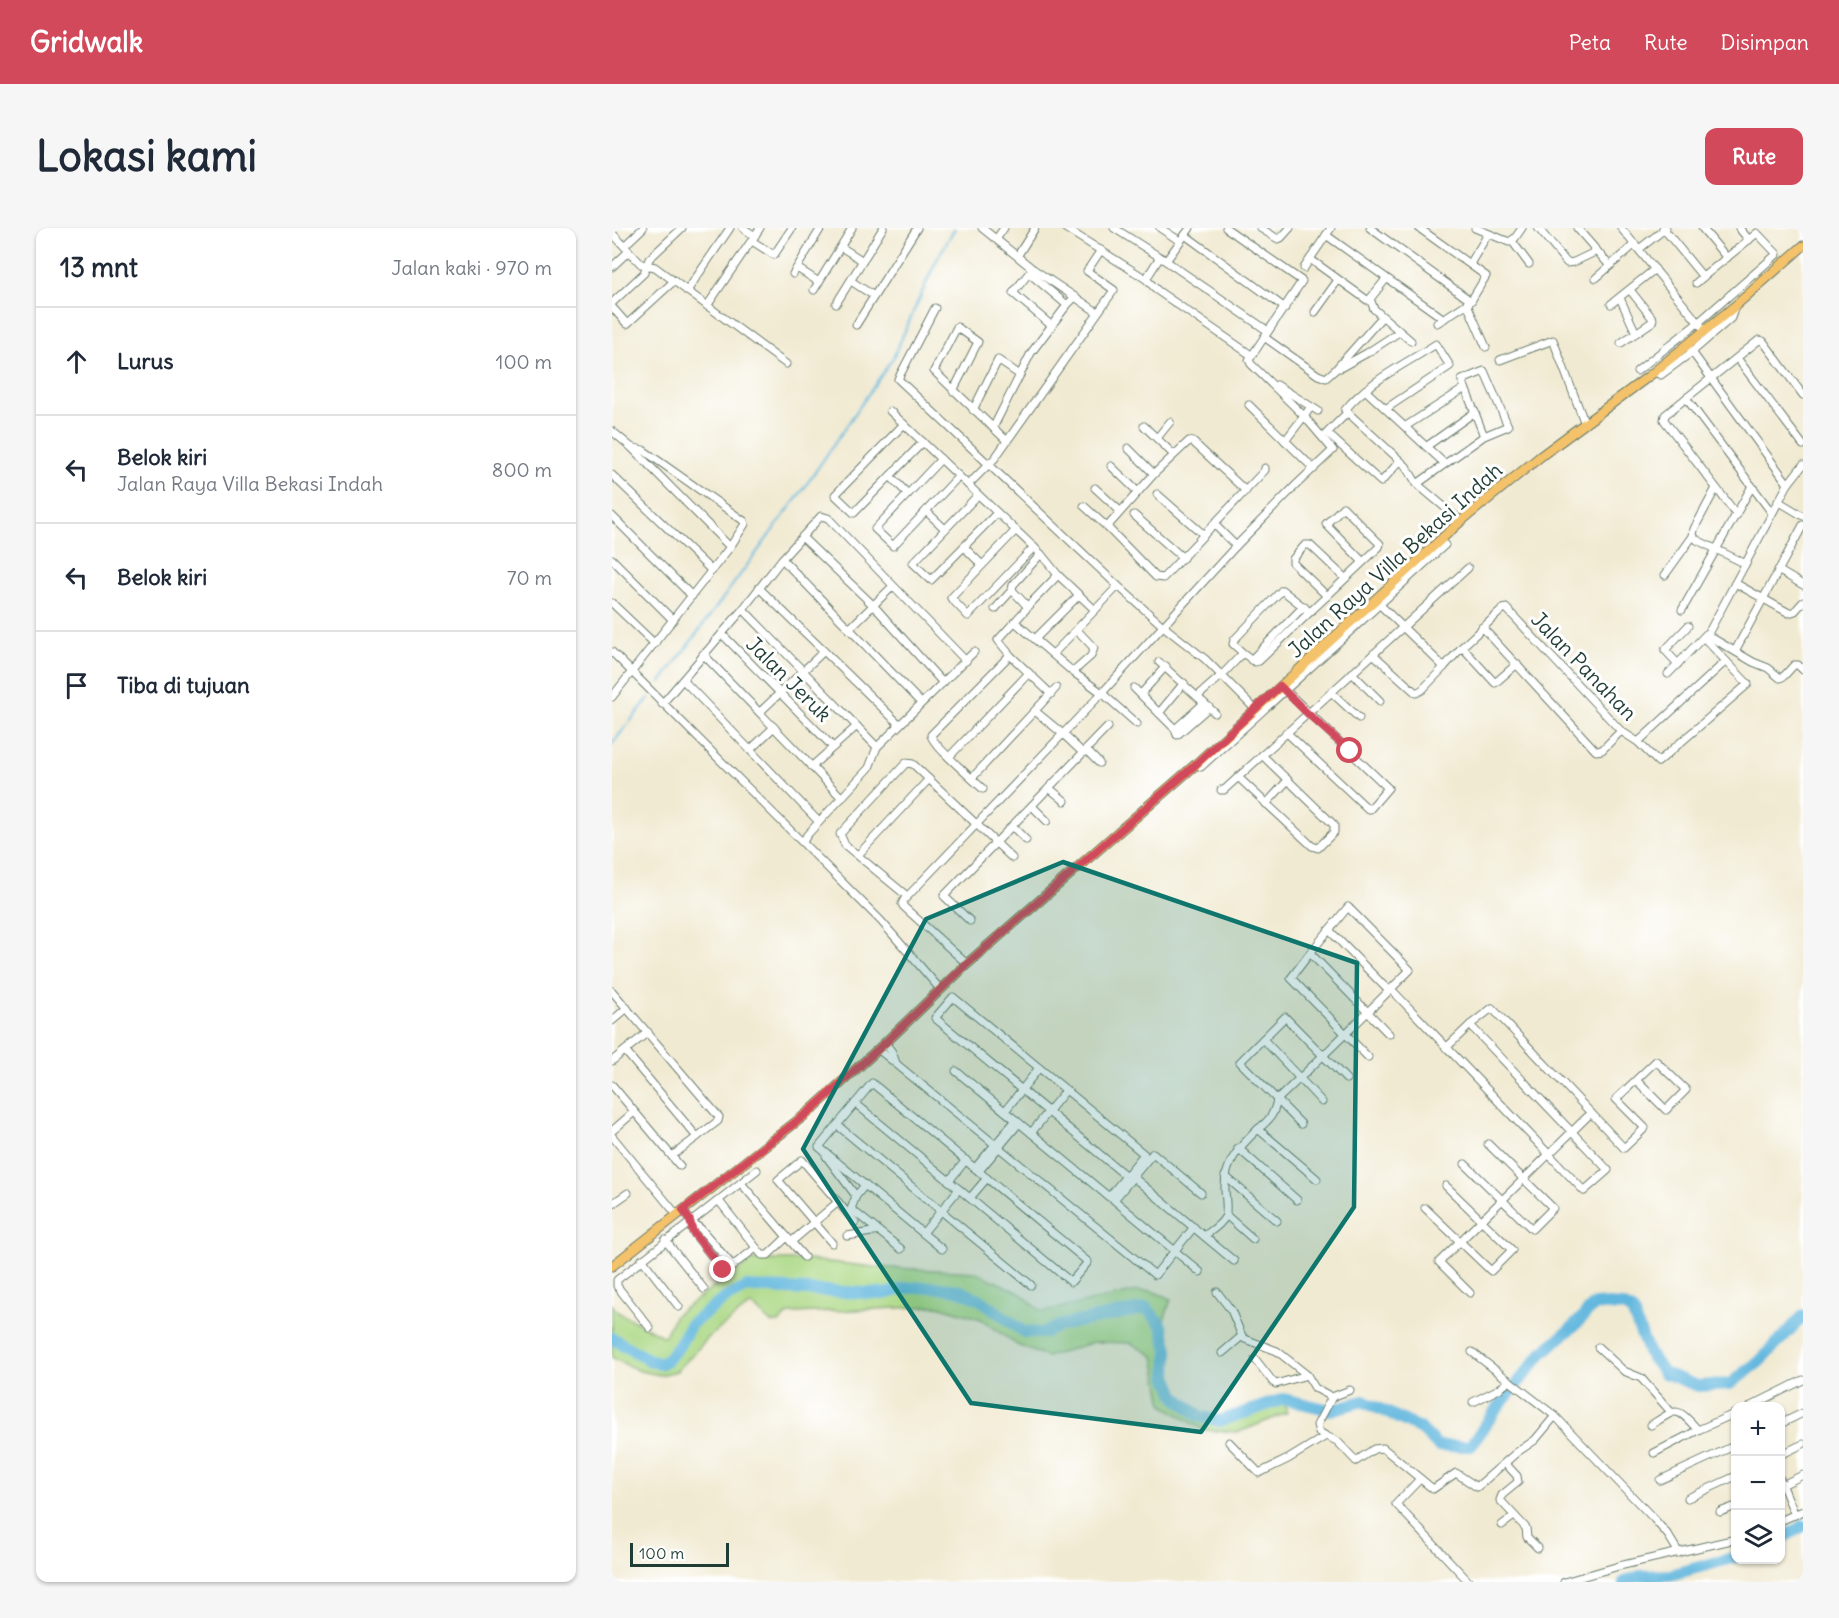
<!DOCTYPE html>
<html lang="id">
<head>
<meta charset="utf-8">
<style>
	body { margin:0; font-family:Delius,sans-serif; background:#f6f6f7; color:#1f2937 }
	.controls { position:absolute; right:18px; bottom:18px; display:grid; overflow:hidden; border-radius:12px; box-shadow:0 2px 4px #0004 }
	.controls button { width:54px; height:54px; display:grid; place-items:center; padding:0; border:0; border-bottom:2px solid #e0e1e3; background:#fff; color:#1f2937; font:30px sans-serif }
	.scale { position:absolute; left:18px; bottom:15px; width:99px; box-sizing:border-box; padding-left:6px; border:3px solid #1f3d34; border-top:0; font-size:16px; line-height:21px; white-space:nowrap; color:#1f3d34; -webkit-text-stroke:4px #fff; paint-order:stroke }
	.stop { position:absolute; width:18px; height:18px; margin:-14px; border:4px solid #d1495b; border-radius:50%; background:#fff }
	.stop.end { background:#d1495b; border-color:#fff; box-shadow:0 2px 6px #0008 }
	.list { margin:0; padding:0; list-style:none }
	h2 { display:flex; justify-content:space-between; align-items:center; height:78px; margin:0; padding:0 24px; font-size:26px }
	h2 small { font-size:20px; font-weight:400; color:#747a83 }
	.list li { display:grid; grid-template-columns:39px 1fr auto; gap:18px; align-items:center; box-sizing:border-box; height:108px; padding:0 24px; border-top:2px solid #e0e1e3 }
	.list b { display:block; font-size:22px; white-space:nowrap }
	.list p { margin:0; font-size:20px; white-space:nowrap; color:#747a83 }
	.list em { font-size:20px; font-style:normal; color:#747a83 }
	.icon { flex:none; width:33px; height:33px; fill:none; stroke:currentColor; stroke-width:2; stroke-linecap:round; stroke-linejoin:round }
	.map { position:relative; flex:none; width:1191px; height:1354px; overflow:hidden; border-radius:12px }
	header { display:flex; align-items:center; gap:36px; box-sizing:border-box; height:84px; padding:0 30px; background:#d1495b; color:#fff }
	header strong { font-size:28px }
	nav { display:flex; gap:33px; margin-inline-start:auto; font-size:21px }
	.intro { display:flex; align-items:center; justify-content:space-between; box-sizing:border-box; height:144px; padding:0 36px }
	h1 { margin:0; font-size:42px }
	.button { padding:15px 27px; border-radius:12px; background:#d1495b; color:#fff; font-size:21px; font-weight:700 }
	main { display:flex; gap:36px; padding:0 36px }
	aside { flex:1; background:#fff; border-radius:12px; box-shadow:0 2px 4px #0004 }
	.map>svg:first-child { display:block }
	.green { fill:#acd885; stroke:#668a5c; stroke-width:1.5 }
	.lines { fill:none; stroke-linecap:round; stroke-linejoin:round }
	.stream { stroke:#62b7de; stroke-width:2 }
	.river { stroke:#62b7de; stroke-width:12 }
	.minor-casing { stroke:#687a6b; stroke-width:9 }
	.major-casing { stroke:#687a6b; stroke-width:11 }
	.minor { stroke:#fff; stroke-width:7 }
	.major { stroke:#f3c26a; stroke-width:9 }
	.route { stroke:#d1495b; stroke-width:8 }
	.marked { fill:#0f766e; fill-opacity:0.2; stroke:#0f766e; stroke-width:4.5; stroke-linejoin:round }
	.labels { text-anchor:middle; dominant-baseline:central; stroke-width:6; stroke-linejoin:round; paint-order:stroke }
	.street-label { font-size:21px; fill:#1f3d34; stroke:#fff }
</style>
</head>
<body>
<header>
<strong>Gridwalk</strong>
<nav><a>Peta</a><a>Rute</a><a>Disimpan</a></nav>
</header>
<div class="intro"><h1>Lokasi kami</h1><a class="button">Rute</a></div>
<main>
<aside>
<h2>13 mnt<small>Jalan kaki · 970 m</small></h2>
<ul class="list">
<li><svg class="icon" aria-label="ahead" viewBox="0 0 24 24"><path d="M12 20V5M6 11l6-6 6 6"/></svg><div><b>Lurus</b></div><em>100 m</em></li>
<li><svg class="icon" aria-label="left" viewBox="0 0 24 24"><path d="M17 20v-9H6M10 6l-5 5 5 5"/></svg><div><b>Belok kiri</b><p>Jalan Raya Villa Bekasi Indah</p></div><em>800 m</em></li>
<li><svg class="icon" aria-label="left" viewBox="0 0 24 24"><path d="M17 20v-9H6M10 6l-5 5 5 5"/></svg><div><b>Belok kiri</b></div><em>70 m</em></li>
<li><svg class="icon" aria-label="arrive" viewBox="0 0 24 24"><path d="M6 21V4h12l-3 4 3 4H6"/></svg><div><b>Tiba di tujuan</b></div></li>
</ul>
</aside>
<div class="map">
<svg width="1191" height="1354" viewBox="0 0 1191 1354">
	<rect width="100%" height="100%" fill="#fff"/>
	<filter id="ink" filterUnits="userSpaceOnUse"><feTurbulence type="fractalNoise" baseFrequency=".0167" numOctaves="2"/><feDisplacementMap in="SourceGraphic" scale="12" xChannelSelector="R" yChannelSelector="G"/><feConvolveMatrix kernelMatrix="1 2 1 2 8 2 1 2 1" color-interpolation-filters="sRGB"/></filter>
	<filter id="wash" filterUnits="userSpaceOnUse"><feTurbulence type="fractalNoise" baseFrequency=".008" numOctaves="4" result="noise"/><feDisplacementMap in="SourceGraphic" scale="24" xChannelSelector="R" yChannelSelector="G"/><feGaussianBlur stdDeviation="1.35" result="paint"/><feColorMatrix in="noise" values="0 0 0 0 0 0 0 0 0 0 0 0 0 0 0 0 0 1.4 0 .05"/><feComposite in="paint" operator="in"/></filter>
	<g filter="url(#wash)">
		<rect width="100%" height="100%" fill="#f1ead2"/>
		<path class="green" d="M141,1032H197L262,1039L364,1044L408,1065L430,1084L525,1063H540L559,1071L550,1098L556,1122L555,1148L564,1169L587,1188L608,1193L672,1171L675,1185L627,1204L591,1202L551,1177L542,1128L519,1115L482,1114L435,1129L405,1117L369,1091L326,1078L181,1085L175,1087L167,1095H159L140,1077L133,1081L97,1109L65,1143L48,1147L28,1143L0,1130V1077L7,1085L52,1109L63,1087Z"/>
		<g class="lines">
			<g class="stream">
				<path d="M49,454L190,263L281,130L323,35L343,0"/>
				<path d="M0,516L37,470"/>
			</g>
			<g class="river">
				<path d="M0,1110L37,1132L48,1136L55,1132L67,1118L79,1096L115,1069L135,1059L273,1066L293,1060L320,1059L346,1062L369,1072L412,1104L431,1105L450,1097L535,1080L550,1098L556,1122L555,1148L564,1169L587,1188L608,1193L672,1171L718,1182L751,1173L809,1201L826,1218H859L883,1183L931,1124L962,1098L983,1076L1011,1078L1020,1083L1037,1126L1052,1145L1086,1158L1118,1156L1147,1134L1191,1088"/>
				<path d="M1168,1311L1191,1298"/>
				<path d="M1012,1354L1027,1348L1058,1347L1124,1329"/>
			</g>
		</g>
	</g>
	<g filter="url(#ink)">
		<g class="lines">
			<g class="minor-casing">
				<g id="minor">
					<path d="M131,0L143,8"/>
					<path d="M370,0L421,41"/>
					<path d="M453,0L534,51L546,63L639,127"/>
					<path d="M502,0L554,33L578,0"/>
					<path d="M548,0L568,13"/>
					<path d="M648,0L666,11L669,10L678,0"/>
					<path d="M758,0L859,73"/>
					<path d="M807,0L874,48L859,73L825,95"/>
					<path d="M863,0L897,14L903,10L910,0"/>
					<path d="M926,0L955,35L962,34L985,23"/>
					<path d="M965,0L998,38"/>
					<path d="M1009,0L1089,98"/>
					<path d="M1090,0L1115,30"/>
					<path d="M1127,0L1137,12"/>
					<path d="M0,5L29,36L43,39L174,136"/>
					<path d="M573,7L673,80"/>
					<path d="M714,7L832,91"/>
					<path d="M385,10L392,0"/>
					<path d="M140,13L162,27L180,0"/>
					<path d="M900,13L917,36"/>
					<path d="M12,18L31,0"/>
					<path d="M229,19L251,33"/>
					<path d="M1027,21L1054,0"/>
					<path d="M406,27L423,0"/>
					<path d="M698,31L755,72L758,71L774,51"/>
					<path d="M554,33L656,103"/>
					<path d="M858,36L876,6"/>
					<path d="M0,39L17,23"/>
					<path d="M185,40L207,54"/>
					<path d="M692,40L719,0"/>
					<path d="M418,44L421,41L463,69"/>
					<path d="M181,46L209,0"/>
					<path d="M984,50L1023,16"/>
					<path d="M534,51L548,29"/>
					<path d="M239,53L262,68"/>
					<path d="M1084,55L1091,49"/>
					<path d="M202,62L240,0"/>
					<path d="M75,63L118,0"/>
					<path d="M1008,70L1024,105"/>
					<path d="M758,71L762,81L799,113"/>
					<path d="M0,75L32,45L37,31L70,0"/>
					<path d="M224,76L271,0"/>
					<path d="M855,76L874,119"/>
					<path d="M999,76L1043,41"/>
					<path d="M95,78L148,0"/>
					<path d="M0,79L15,96L62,53"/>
					<path d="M323,80L286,151L506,358L551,398L593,431L643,481"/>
					<path d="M703,84L726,52"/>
					<path d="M244,97L305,0"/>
					<path d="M440,98L401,65L417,45L455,77"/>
					<path d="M652,109L706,147L714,150L723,142L770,89"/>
					<path d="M1009,115L1040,94L1041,91L1018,62"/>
					<path d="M1075,117L1176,256"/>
					<path d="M1125,130L1191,217"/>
					<path d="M888,132L941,112L973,196"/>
					<path d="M728,140L755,125L787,104"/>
					<path d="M1025,143L1087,94L1165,26L1145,5L1091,49L1051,0"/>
					<path d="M1042,144L1049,147L1080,124L1119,90L1123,78"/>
					<path d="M665,157L706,183"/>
					<path d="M753,162L832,235"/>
					<path d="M341,163L366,114L345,99L322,143L394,212"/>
					<path d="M1074,170L1160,285"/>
					<path d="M637,177L702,241"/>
					<path d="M775,180L838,138L824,116C795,135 755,154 733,182L794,238L805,256L849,293"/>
					<path d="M361,182L386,132L408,147"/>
					<path d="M278,183L429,326L446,347L483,382"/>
					<path d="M736,184L715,205L769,254L788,233"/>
					<path d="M292,196L223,267L242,285L311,214"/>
					<path d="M532,198L561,226"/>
					<path d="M794,198L853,160"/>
					<path d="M381,200L419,125L455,77L463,69L485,84"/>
					<path d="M0,203L19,219L118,319"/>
					<path d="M545,210L558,194"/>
					<path d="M673,213L699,179"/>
					<path d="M815,218L863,184"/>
					<path d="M516,220L542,246"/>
					<path d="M329,231L263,301L281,318L347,248"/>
					<path d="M499,238L526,264"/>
					<path d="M0,247L100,343"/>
					<path d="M278,248L296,266"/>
					<path d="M805,256L872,208L896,198L872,143L850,152L872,208"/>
					<path d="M356,257L383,230L502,62L475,43L489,22"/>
					<path d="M483,260L508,283"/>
					<path d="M1104,260L1082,301L1081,308L1085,312L1134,336"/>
					<path d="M634,263L581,214L577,213L542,246L495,299L544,349L551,350C585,314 619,278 653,242V240"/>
					<path d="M545,266L592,307"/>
					<path d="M366,267L301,335L319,352L385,285"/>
					<path d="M1166,273L1191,288"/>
					<path d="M472,278L495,299"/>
					<path d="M314,283L333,301"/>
					<path d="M522,287L571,330"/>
					<path d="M1125,287L1052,192L1053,187L1147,112L1151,113L1191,167"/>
					<path d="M0,288L80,368"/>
					<path d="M602,296L624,318"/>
					<path d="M404,302L339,370L356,388L422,319"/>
					<path d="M190,309L262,378L331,455"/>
					<path d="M352,319L370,337"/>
					<path d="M0,331L61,392"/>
					<path d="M170,331L309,475"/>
					<path d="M1166,342L1191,357"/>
					<path d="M1053,347L1081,308"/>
					<path d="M1123,355L1177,385L1183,383L1191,374"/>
					<path d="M147,360L287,496"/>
					<path d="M715,368L681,335V331L693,317H698L733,350"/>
					<path d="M763,372L832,439L850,419L891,381L894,380L1009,503L1026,514L1046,534L1136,456L1092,410"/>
					<path d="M0,375L43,416"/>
					<path d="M416,378L446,347"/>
					<path d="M131,381L265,519"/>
					<path d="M383,381L400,362"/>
					<path d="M1070,382L1140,258"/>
					<path d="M698,384L767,319L768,316L731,279L714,296L751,334"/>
					<path d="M403,394L461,444L490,465L525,496"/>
					<path d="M870,399L984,523L990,522L1009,503"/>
					<path d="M237,401L281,358"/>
					<path d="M110,406L221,519"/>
					<path d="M1095,407L1141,434L1156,440L1168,450L1172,448L1182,437H1186L1191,442"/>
					<path d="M423,411L467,367"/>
					<path d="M850,419L883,455L905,436"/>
					<path d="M1123,423L1191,297"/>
					<path d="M0,424L269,693L328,761"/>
					<path d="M91,426L230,570"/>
					<path d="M441,426L506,358"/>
					<path d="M761,426L804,465L810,462L832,439"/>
					<path d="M398,427L386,412L416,379L400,362L401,357L429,326"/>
					<path d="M639,432L692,378"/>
					<path d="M547,434L603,485"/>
					<path d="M1066,436L1053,422L1076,398"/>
					<path d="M461,444L479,428L482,420L465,402"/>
					<path d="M740,445L768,473"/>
					<path d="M1056,446L1098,402L1176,256L1191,237"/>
					<path d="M71,452L207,594"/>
					<path d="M522,460L563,501L565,507L597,479"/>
					<path d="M671,460L776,560L758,581H756L674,504"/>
					<path d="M719,464L747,490"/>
					<path d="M529,466L554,438"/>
					<path d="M586,468L610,447L631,425L621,416L622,412L670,362L698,384L647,433L643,434L631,425"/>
					<path d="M0,469L118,319L133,296L132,293L31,222L19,219"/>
					<path d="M50,476L131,381L170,331L209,288L216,290L354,433"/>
					<path d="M423,483L451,506L471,525"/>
					<path d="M148,484L212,423"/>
					<path d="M547,485L572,455"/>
					<path d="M563,501L592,475"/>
					<path d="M1026,514L1114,433"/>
					<path d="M138,522L162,499"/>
					<path d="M474,522L487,535"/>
					<path d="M337,529L417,445"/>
					<path d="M199,539L245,498"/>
					<path d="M589,539L833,317"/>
					<path d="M626,549L700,618L706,620L722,604V597L650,527"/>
					<path d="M360,550L444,460"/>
					<path d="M437,560L453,573"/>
					<path d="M371,561C361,551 321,518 319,507L398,427L439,466"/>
					<path d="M609,562H612L856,340"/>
					<path d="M654,576L676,552"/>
					<path d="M420,578L435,593"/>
					<path d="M400,598L414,612"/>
					<path d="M191,614L195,607L257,540L265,519L362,424"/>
					<path d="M246,627L317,551"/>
					<path d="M295,668L233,617L228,606L294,535L301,536L400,630"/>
					<path d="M358,693L332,668L496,499"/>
					<path d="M717,702L777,763"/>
					<path d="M698,725L679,750L756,829"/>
					<path d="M355,736L292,679L290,676L292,672L490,465L624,318L685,256L721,222L692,188L639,136L637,132L690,53L614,0"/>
					<path d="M779,761L972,963L996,942L858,797"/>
					<path d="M0,763L107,889L106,893L60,928"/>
					<path d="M0,793L15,780"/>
					<path d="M651,811L710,874"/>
					<path d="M273,815L280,824L284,835"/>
					<path d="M834,820L858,797L880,780L1012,920L1033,900L1004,871L1044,833L1074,862L1054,882L1024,852"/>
					<path d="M266,821L543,1047L582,999"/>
					<path d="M13,823L85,909"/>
					<path d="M0,833L36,804"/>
					<path d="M344,843L497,969L532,926L341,769L323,790L514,948"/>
					<path d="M0,857L68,938"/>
					<path d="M243,875L459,1054L476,1034L260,855L207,919L330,1021"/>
					<path d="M393,883L427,840"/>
					<path d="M689,896L628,834L673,789L734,851"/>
					<path d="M225,897L419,1057"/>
					<path d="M646,901C658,892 662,886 665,872C710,829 754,786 798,742L736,679L698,725L777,806"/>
					<path d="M0,903L22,884"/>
					<path d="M419,905L454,862"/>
					<path d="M0,908L65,987"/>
					<path d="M626,920L685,972"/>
					<path d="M214,928L244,968"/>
					<path d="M853,936L920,1001L941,980L876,916"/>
					<path d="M363,940L404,892"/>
					<path d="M367,943L407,895"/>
					<path d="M613,948L665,993"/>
					<path d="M521,949L622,1033"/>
					<path d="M337,953L354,932"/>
					<path d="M129,955L192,1029"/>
					<path d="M253,957L244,968L239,981L289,1021"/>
					<path d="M358,970L375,950"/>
					<path d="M107,973L150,1027H156L175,1009"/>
					<path d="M0,976L16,965"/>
					<path d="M813,980L879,1043L900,1022L834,958"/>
					<path d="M71,982L78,993L89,1001L121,1038"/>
					<path d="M614,987L641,1011"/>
					<path d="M78,993L81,1004L112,1044L144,1020"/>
					<path d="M311,1005L347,961"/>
					<path d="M235,1008L266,1003"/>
					<path d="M592,1008C599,1003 609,997 613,989C616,981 613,969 613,961C612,935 628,918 646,901L705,951"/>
					<path d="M53,1012L92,1061"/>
					<path d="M179,1014L226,974"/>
					<path d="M220,1015L166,952L190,932L243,994"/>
					<path d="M30,1031L67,1079"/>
					<path d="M588,1044L502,972L541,925L589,965"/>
					<path d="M605,1064L619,1082L630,1108L633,1111L665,1123L695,1147L703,1160L720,1169L738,1162"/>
					<path d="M858,1065L827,1034L979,885"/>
					<path d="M38,1100L5,1058V1052L145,942"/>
					<path d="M986,1119L1012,1143L1029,1150L1059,1184"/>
					<path d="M860,1124L943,1188L1042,1291L1056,1307L1067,1325"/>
					<path d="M610,1125L630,1108"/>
					<path d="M643,1131L661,1154L664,1156L695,1147"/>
					<path d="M861,1174L887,1161L898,1153"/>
					<path d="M1139,1178L1191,1152"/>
					<path d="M1168,1196L1191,1185"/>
					<path d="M1039,1197C1066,1180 1064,1178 1086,1202"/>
					<path d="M714,1208L707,1204L705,1197L720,1169"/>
					<path d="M617,1214L647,1245L676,1231L714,1208L725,1213L744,1233L762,1221L771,1220L821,1261L844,1245L865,1259L904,1225L923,1212L943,1188"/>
					<path d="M1042,1225L1086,1202L1124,1185"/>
					<path d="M1168,1227L1191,1216"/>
					<path d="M893,1235L905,1248L906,1254L890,1267L888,1272L914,1300L915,1309L926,1320"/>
					<path d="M1168,1251L1183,1287"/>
					<path d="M807,1252L784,1276L857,1354"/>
					<path d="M1048,1252L1124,1217"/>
					<path d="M1168,1258L1191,1247"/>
					<path d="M1076,1270L1124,1248"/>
					<path d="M1108,1284L1124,1278"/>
					<path d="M1168,1293L1191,1283"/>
					<path d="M890,1297L902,1288"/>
					<path d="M952,1354L1007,1338L1124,1311"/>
				</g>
			</g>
			<g class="major-casing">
				<path id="major" d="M0,1038L198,883L273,815L355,736L582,538L849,293L929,228L1037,148L1123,78L1191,18"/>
			</g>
			<use href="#minor" class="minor"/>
			<use href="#major" class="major"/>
		</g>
	</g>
	<g class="lines" filter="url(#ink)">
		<path class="route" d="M111,1042L81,1004L78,993L71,982L198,883L273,815L355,736L582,538L668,458L695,485L738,523"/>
	</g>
	<path class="marked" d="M451,634L745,735L742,979L589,1204L359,1175L191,921L314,691Z"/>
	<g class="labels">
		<g class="street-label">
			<text transform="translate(783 332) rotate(-42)">Jalan Raya Villa Bekasi Indah</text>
			<text transform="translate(972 438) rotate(46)">Jalan Panahan</text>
			<text transform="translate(177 451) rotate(45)">Jalan Jeruk</text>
		</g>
	</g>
</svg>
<div class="controls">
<button>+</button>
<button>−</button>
<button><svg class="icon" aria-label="layers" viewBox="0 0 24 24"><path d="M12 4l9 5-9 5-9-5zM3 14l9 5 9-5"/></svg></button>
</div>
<div class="scale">100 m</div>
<div class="stop" style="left:738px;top:523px"></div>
<div class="stop end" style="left:111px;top:1042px"></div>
</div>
</main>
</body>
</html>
